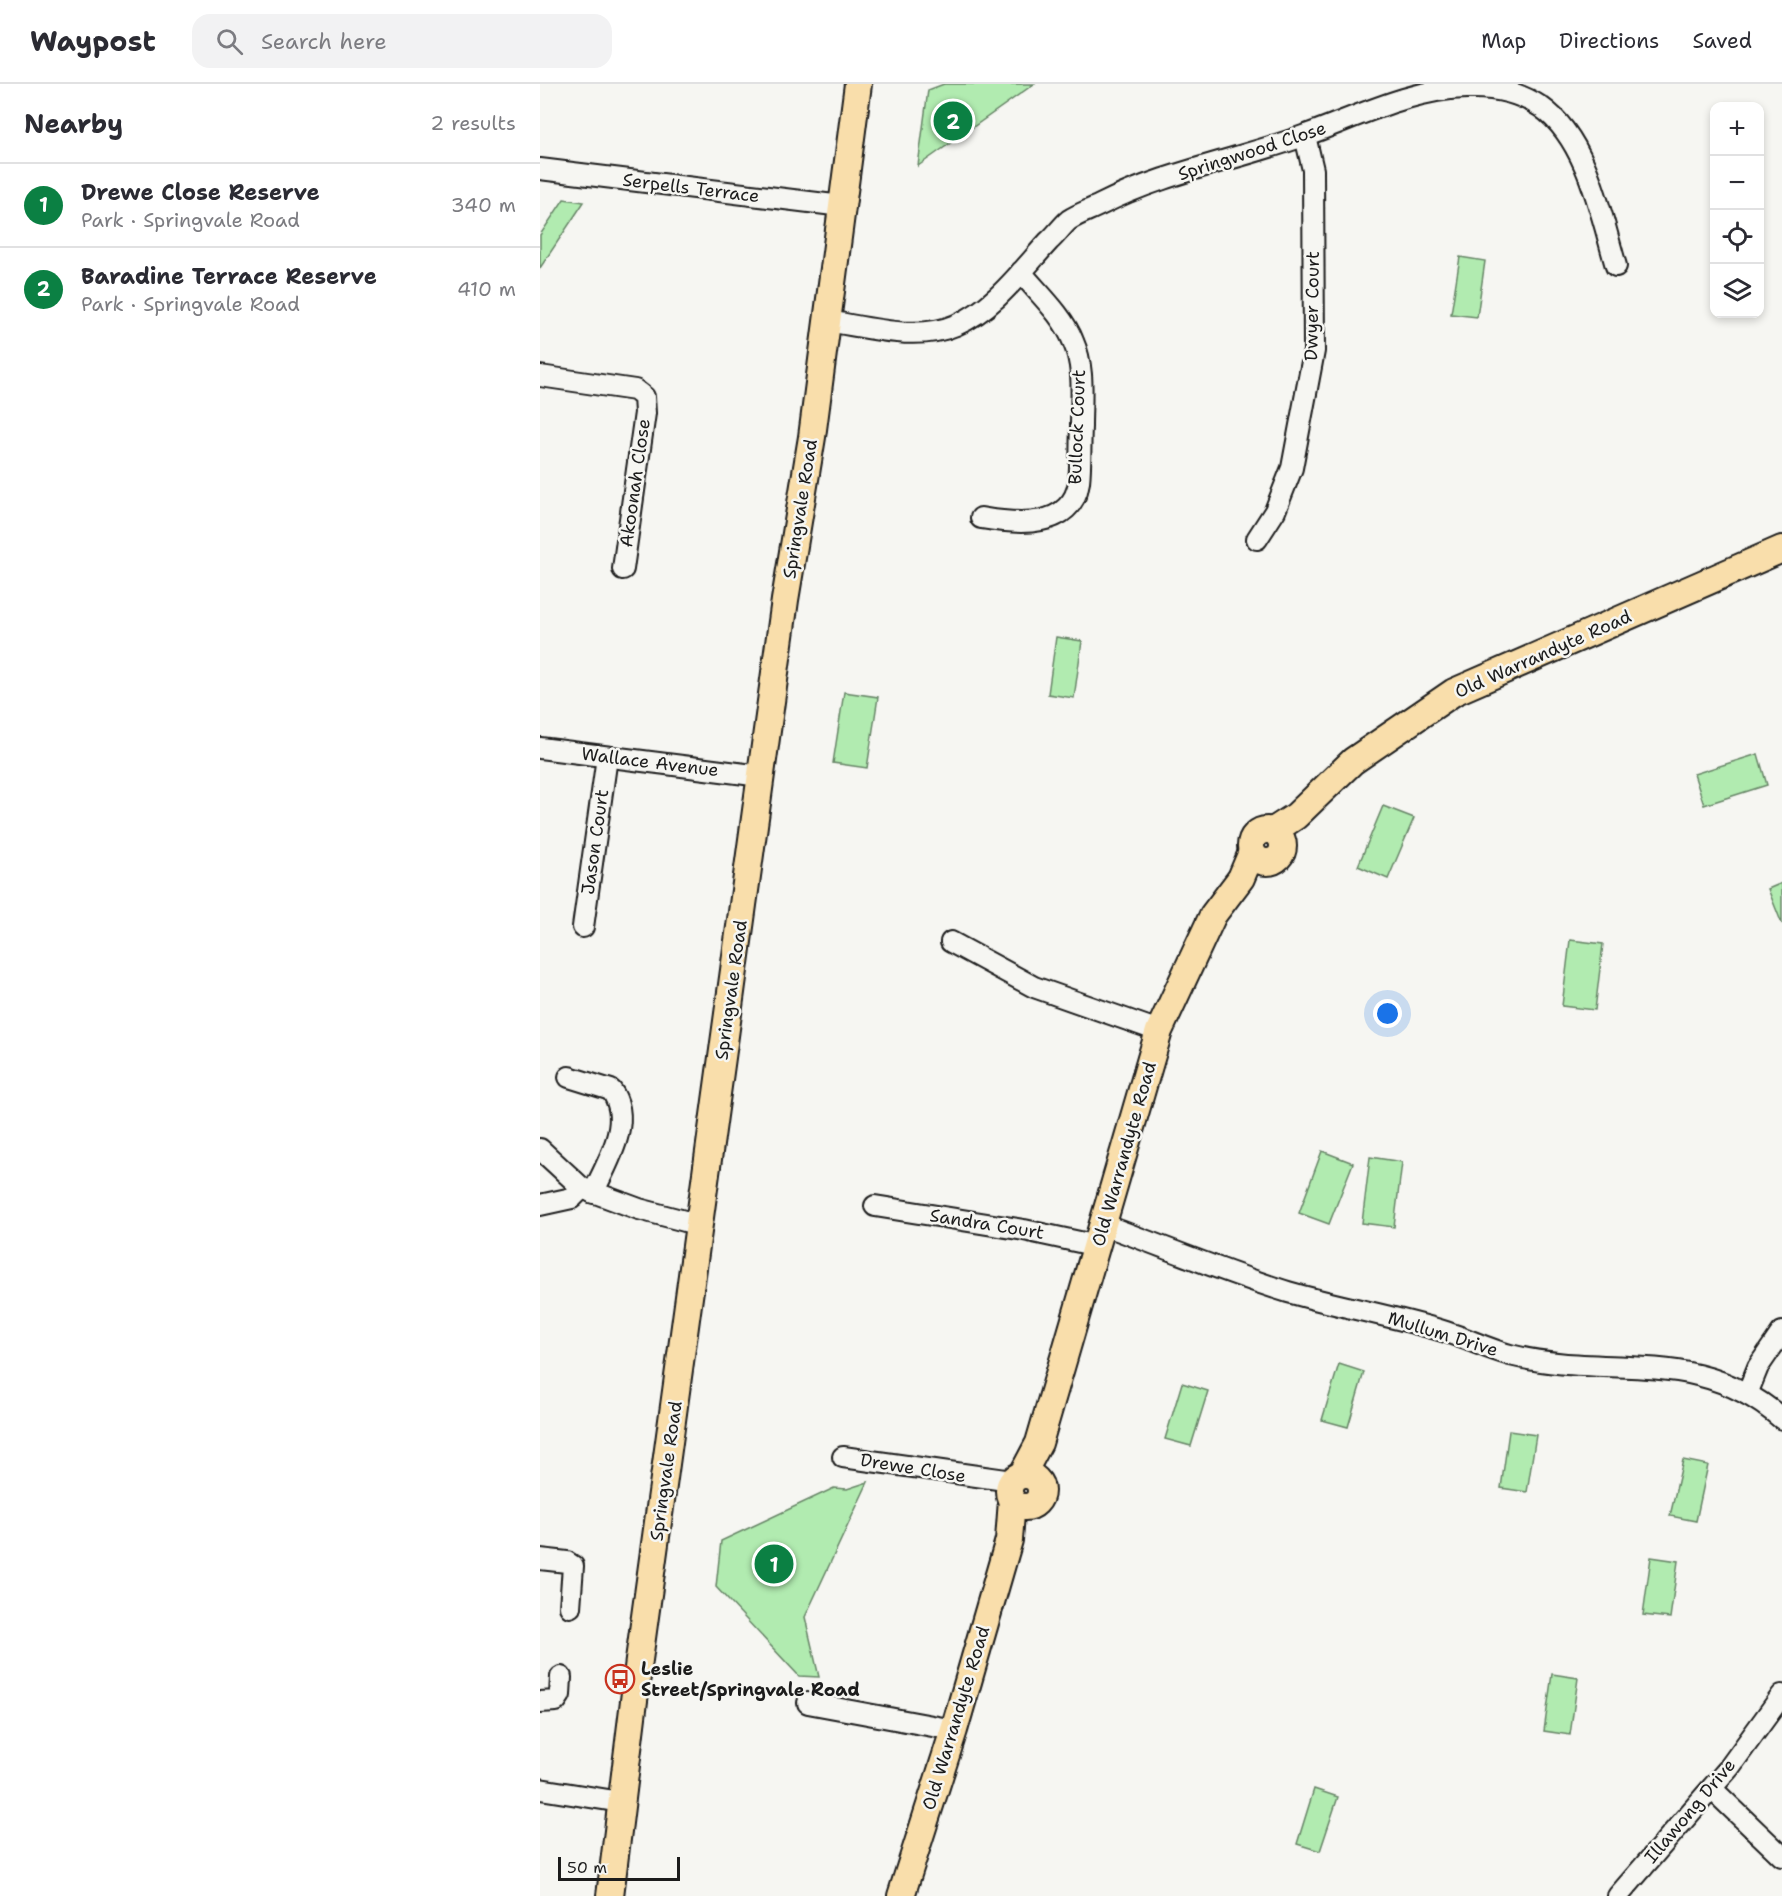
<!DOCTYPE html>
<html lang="en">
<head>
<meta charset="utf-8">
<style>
	body { margin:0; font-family:"Shantell Sans",sans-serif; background:#f2f2f3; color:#2b2b33 }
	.controls { position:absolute; right:18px; top:18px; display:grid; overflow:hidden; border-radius:12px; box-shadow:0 3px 9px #0003 }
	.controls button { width:54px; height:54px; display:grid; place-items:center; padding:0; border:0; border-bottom:2px solid #e1e1e2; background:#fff; color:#2b2b33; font:30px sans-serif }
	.scale { position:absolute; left:18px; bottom:15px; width:122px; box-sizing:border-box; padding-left:6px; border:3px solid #1c1c1c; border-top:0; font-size:16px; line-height:21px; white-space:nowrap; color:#1c1c1c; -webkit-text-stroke:4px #f6f6f2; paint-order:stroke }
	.you { position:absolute; left:848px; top:930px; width:21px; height:21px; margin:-15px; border:4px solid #fff; border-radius:50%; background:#1a73e8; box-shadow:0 0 0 9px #1a73e833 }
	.badge { display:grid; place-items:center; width:39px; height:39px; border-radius:50%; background:#0b8043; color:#fff; font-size:20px; font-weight:700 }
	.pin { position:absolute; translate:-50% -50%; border:3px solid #fff; box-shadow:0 2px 6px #0006 }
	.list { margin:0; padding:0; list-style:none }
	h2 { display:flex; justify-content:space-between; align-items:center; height:78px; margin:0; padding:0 24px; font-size:26px }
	h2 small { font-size:20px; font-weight:400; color:#7c7c81 }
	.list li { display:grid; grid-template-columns:39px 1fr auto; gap:18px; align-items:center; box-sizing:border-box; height:84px; padding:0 24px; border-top:2px solid #e1e1e2 }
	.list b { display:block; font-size:22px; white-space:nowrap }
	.list p { margin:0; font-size:20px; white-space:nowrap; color:#7c7c81 }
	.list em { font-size:20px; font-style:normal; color:#7c7c81 }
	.icon { flex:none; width:33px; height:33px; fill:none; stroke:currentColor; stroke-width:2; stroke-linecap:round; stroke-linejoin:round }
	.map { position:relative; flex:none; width:1242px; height:1812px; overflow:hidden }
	header { display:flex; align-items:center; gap:36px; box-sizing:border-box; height:84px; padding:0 30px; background:#fff; border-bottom:2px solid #e1e1e2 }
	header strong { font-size:28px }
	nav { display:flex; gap:33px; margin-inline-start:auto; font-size:21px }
	.search { width:420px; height:54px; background:#f2f2f3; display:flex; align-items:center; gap:15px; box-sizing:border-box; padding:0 21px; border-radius:18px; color:#7c7c81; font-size:22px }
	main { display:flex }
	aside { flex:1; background:#fff }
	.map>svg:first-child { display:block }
	.green { fill:#b1ebb0; stroke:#668466; stroke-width:1.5 }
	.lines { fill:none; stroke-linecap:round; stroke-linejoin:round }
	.minor-casing { stroke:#1c1c1c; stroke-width:24 }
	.major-casing { stroke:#1c1c1c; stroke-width:30 }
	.minor { stroke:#f6f6f2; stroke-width:20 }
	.major { stroke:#f9deab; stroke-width:26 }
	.labels { text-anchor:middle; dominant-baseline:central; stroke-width:5; stroke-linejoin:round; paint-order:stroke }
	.street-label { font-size:18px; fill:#1c1c1c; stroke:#f6f6f2 }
	.poi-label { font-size:18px; font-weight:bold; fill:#1c1c1c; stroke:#f6f6f2; text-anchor:start }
</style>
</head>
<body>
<header>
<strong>Waypost</strong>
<div class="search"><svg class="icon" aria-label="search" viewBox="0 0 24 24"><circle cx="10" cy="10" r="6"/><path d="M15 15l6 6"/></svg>Search here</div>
<nav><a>Map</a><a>Directions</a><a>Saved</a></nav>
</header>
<main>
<aside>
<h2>Nearby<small>2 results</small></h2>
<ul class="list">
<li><span class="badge">1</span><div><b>Drewe Close Reserve</b><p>Park · Springvale Road</p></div><em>340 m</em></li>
<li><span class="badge">2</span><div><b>Baradine Terrace Reserve</b><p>Park · Springvale Road</p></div><em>410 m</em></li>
</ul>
</aside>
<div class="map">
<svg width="1242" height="1812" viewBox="0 0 1242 1812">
	<rect width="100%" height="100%" fill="#f6f6f2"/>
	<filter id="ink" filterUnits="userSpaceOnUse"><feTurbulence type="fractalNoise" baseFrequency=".0167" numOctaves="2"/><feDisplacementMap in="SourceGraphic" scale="12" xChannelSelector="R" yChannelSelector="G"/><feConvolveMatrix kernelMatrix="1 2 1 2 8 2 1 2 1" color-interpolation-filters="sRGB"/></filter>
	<g filter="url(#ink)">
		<g class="green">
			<path d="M404,0H494L378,82L388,6Z"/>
			<path d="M24,115L44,118L0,184V151Z"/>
			<path d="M920,173L945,177L937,233L911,230Z"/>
			<path d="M516,553L542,557L534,614L508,610Z"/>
			<path d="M304,608L338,613L327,684L293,679Z"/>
			<path d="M1218,670L1227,701L1164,721L1154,690Z"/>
			<path d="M843,722L874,734L848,795L818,782Z"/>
			<path d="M1242,799V840L1228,805Z"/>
			<path d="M1030,856L1063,860L1055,926L1022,922Z"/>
			<path d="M782,1067L813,1079L789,1140L759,1129Z"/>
			<path d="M830,1073L862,1078L854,1143L822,1139Z"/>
			<path d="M799,1280L824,1288L808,1343L782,1336Z"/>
			<path d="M642,1299L668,1307L651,1362L625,1355Z"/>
			<path d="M969,1347L996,1351L987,1408L961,1404Z"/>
			<path d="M1143,1376L1168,1381L1156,1437L1130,1432Z"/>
			<path d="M328,1398L265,1533L279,1593L259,1592L176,1503L181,1457L294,1404L307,1405Z"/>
			<path d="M1111,1473L1138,1477L1130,1534L1103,1531Z"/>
			<path d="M1012,1590L1038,1594L1030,1651L1004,1647Z"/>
			<path d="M774,1705L798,1713L780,1767L757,1760Z"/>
		</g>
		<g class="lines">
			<g class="minor-casing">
				<g id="minor">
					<path d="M0,85L302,122"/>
					<path d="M287,237C327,243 377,258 416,241C454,225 482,186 509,157C516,151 522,142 529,136C538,130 550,126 560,121C625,88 697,76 766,51C817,33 871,5 927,4C953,3 979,8 1001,23C1047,55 1061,131 1076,182"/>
					<path d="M0,292L95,306L104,313L105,329L83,485"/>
					<path d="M441,434C476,440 532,446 539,398C541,380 540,361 541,343C541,314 545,284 533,257C523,231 498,209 481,188"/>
					<path d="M717,455L735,427L752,384L774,267L773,86L765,52"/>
					<path d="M0,664L221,692"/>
					<path d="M43,843L67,673"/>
					<path d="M411,858L494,903L619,947"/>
					<path d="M29,993L71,1006C94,1037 67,1079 53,1109"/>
					<path d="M0,1065L42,1104L99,1125L160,1141"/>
					<path d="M0,1121L32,1114L42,1104"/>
					<path d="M335,1122L484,1146L558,1162"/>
					<path d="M564,1141C625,1163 686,1189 748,1208C800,1223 854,1232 906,1248C928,1255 948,1265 970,1271C1070,1296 1157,1260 1242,1335"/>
					<path d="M1207,1310L1218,1283L1242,1248"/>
					<path d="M303,1373L472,1397"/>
					<path d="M0,1475L27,1478L33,1482L30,1523"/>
					<path d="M0,1618L16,1617L20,1611L21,1593"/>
					<path d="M268,1619L414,1646"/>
					<path d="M0,1705L81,1718"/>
					<path d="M1172,1705L1242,1772"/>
					<path d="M1078,1812L1189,1684L1242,1611"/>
				</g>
			</g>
			<g class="major-casing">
				<g id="major">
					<circle cx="727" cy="762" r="16"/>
					<path d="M733,747L756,732L813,677L914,608L1242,465"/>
					<path d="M482,1391L499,1359L619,947L673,831L701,794L712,768"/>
					<circle cx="485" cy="1407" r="16"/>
					<path d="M70,1812L99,1576L245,516L272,353L318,0"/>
					<path d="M361,1812L414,1646L469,1456L472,1416"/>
				</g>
			</g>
			<use href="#minor" class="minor"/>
			<use href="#major" class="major"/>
		</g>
	</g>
	<defs>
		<g id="bus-ring" transform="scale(1.5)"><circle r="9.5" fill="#f6f6f2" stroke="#c8321e" stroke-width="1.5"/><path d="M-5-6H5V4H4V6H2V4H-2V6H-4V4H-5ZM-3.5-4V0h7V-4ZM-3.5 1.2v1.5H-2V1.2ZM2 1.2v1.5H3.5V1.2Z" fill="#c8321e"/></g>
	</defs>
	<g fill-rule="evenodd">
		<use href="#bus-ring" x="80" y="1595"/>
	</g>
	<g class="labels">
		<g class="street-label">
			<text transform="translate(712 67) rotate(-18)">Springwood Close</text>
			<text transform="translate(151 104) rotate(7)">Serpells Terrace</text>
			<text transform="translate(772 222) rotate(-89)">Dwyer Court</text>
			<text transform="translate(537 343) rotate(-88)">Bullock Court</text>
			<text transform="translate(95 399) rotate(-82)">Akoonah Close</text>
			<text transform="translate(260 425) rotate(-81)">Springvale Road</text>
			<text transform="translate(1003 570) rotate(-24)">Old Warrandyte Road</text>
			<text transform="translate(110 678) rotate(7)">Wallace Avenue</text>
			<text transform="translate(55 758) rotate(-82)">Jason Court</text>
			<text transform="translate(191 906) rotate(-82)">Springvale Road</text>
			<text transform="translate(584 1070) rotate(-74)">Old Warrandyte Road</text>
			<text transform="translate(447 1140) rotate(9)">Sandra Court</text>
			<text transform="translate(903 1250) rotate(17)">Mullum Drive</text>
			<text transform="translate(373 1384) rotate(9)">Drewe Close</text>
			<text transform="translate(126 1387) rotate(-82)">Springvale Road</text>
			<text transform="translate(416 1634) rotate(-73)">Old Warrandyte Road</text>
			<text transform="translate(1150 1727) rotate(-50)">Illawong Drive</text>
		</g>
		<g class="poi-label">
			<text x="101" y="1585">Leslie<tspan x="101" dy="21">Street/Springvale Road</tspan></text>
		</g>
	</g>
</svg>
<div class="controls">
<button>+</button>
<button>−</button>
<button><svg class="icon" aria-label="locate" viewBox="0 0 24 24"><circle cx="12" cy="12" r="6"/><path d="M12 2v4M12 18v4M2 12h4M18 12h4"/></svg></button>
<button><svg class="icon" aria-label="layers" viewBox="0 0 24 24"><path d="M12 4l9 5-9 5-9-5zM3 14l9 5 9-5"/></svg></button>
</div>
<div class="scale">50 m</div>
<div class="you"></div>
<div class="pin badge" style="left:234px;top:1480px">1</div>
<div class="pin badge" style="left:413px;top:37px">2</div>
</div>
</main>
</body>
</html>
